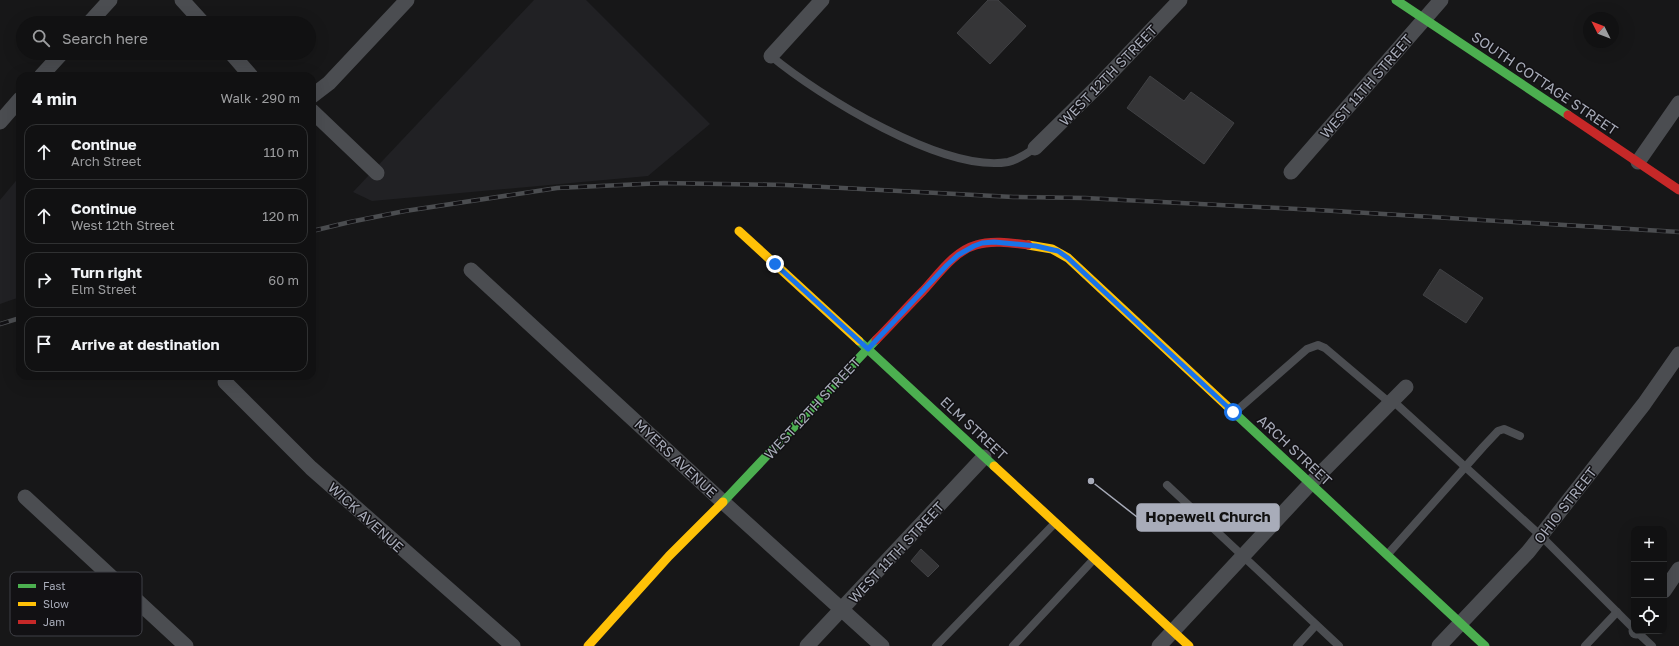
<!DOCTYPE html>
<html lang="en">
<head>
<meta charset="utf-8">
<style>
	body { margin:0; font-family:"Golos Text",sans-serif; background:#1e1f20; color:#f1f3f6 }
	.controls { position:absolute; right:12px; bottom:12px; display:grid; overflow:hidden; border-radius:8px; box-shadow:0 4px 16px #0002 }
	.controls button { width:36px; height:36px; display:grid; place-items:center; padding:0; border:0; border-bottom:1px solid #303132; background:#111112; color:#f1f3f6; font:20px sans-serif }
	.compass { position:absolute; left:1583px; top:12px; width:36px; height:36px; border-radius:50%; background:#111112; box-shadow:0 4px 16px #0002; rotate:312deg }
	.stop { position:absolute; width:12px; height:12px; margin:-9px; border:3px solid #1a73e8; border-radius:50%; background:#fff }
	.stop.end { background:#1a73e8; border-color:#fff; box-shadow:0 1px 4px #0008 }
	.list { margin:0; padding:0; list-style:none }
	h2 { display:flex; justify-content:space-between; align-items:center; height:52px; margin:0; padding:0 16px; font-size:17px }
	h2 small { font-size:13px; font-weight:400; color:#9c9d9f }
	.list li { display:grid; grid-template-columns:26px 1fr auto; gap:12px; align-items:center; box-sizing:border-box; height:56px; margin:0 8px 8px; padding:0 8px; border:1px solid #303132; border-radius:12px }
	.list b { display:block; font-size:15px; white-space:nowrap }
	.list p { margin:0; font-size:13px; white-space:nowrap; color:#9c9d9f }
	.list em { font-size:13px; font-style:normal; color:#9c9d9f }
	.icon { flex:none; width:22px; height:22px; fill:none; stroke:currentColor; stroke-width:2; stroke-linecap:round; stroke-linejoin:round }
	.map { position:relative; flex:none; width:1679px; height:646px; overflow:hidden }
	.search { position:absolute; background:#111112; box-shadow:0 4px 16px #0002; left:16px; top:16px; width:300px; height:44px; display:flex; align-items:center; gap:10px; box-sizing:border-box; padding:0 14px; border-radius:22px; color:#9c9d9f; font-size:15px }
	.panel { position:absolute; background:#111112; box-shadow:0 4px 16px #0002; left:16px; top:72px; width:300px; height:308px; border-radius:12px }
	.map>svg:first-child { display:block }
	.built { fill:#212124 }
	.building { fill:#353537; stroke:#404144 }
	.lines { fill:none; stroke-linecap:round; stroke-linejoin:round }
	.lane { stroke:#4b4d51; stroke-width:8 }
	.street { stroke:#4b4d51; stroke-width:15 }
	.fast { stroke:#4caf50; stroke-width:9 }
	.slow { stroke:#ffc107; stroke-width:9 }
	.jam { stroke:#c62828; stroke-width:9 }
	.rail-casing { stroke:#4b4d50; stroke-width:4.5 }
	.rail { stroke:#121114; stroke-width:3; stroke-dasharray:9; stroke-linecap:butt }
	.route { stroke:#1a73e8; stroke-width:5 }
	.labels { text-anchor:middle; dominant-baseline:central; stroke-width:3; stroke-linejoin:round; paint-order:stroke }
	.street-label { font-size:14px; fill:#a8acb9; stroke:#121114 }
	.key { fill:#121114; stroke:#3f4046; stroke-width:1 }
	.key-label { font-size:11px; fill:#a8acb9 }
	.leader { fill:none; stroke:#a8acb9; stroke-width:1.5 }
	.callout-dot { fill:#a8acb9; stroke:#121114; stroke-width:1.5 }
	.callout { fill:#a8acb9; stroke:#a8acb9; stroke-width:1.5 }
	.callout-label { font-size:15px; text-anchor:middle; font-weight:bold; fill:#111 }
</style>
</head>
<body>
<div class="map">
<svg width="1679" height="646" viewBox="0 0 1679 646">
	<rect width="100%" height="100%" fill="#171718"/>
	<g class="built">
		<path d="M534,0H586L710,124L648,176L372,201L353,192Z"/>
		<path d="M20,176V297L0,304V200Z"/>
	</g>
	<g class="building">
		<path d="M988,0H998L1026,26L990,64L957,33Z"/>
		<path d="M1150,76L1184,101L1191,92L1234,123L1204,164L1127,108Z"/>
		<path d="M1440,269L1483,298L1466,323L1423,295Z"/>
		<path d="M921,549L939,566L928,577L911,561Z"/>
	</g>
	<g class="lines">
		<g class="lane">
			<path d="M771,56C819,96 944,173 1008,162C1018,160 1026,154 1035,148"/>
			<path d="M1393,401L1541,536L1634,629"/>
			<path d="M1235,412L1307,349L1318,345L1325,348L1390,403"/>
			<path d="M1167,485L1339,646"/>
			<path d="M1388,554L1483,447L1498,431L1504,429L1520,436"/>
			<path d="M1636,631L1652,646"/>
			<path d="M936,646L1055,523"/>
			<path d="M1013,646L1094,559"/>
			<path d="M1297,646L1316,625"/>
			<path d="M1585,646L1617,612"/>
		</g>
		<g class="street">
			<path d="M182,0L203,23"/>
			<path d="M89,23L110,0"/>
			<path d="M231,53L251,76"/>
			<path d="M771,56L822,0"/>
			<path d="M41,76L62,53"/>
			<path d="M312,96L329,83L407,0"/>
			<path d="M312,111L377,173"/>
			<path d="M0,122L20,99"/>
			<path d="M1035,148L1102,82L1180,0"/>
			<path d="M1638,162L1679,103"/>
			<path d="M1291,172L1441,0"/>
			<path d="M471,270L723,502L882,646"/>
			<path d="M225,382L311,468L513,646"/>
			<path d="M25,497L186,646"/>
			<path d="M1664,591L1679,569"/>
			<path d="M1636,631H1637"/>
			<path d="M807,646L984,457"/>
			<path d="M1159,646L1311,483L1406,387"/>
			<path d="M1439,646L1528,552L1644,404L1679,354"/>
		</g>
		<g class="fast">
			<path d="M1396,0L1568,115"/>
			<path d="M859,341L994,466"/>
			<path d="M1227,406L1485,646"/>
			<path d="M723,502L876,340"/>
		</g>
		<g class="slow">
			<path d="M739,231L859,341"/>
			<path d="M1028,245L1052,249L1068,258L1227,406"/>
			<path d="M994,466L1189,646"/>
			<path d="M588,646L669,556L723,502"/>
		</g>
		<g class="jam">
			<path d="M1568,115L1679,190"/>
			<path d="M876,340C892,324 907,307 923,291C938,275 954,251 976,245C992,240 1012,243 1028,245"/>
		</g>
		<g class="rail-casing">
			<g id="rail">
				<path d="M312,231L350,222L405,211L557,188L664,183L786,185L1013,197L1085,198L1335,211L1679,232"/>
				<path d="M0,324L20,318"/>
			</g>
		</g>
		<use href="#rail" class="rail"/>
	</g>
	<g class="lines">
		<path class="route" d="M775,264L868,349L947,265L958,255L974,246L982,243L994,242L1036,246L1058,251L1068,258L1233,412"/>
	</g>
	<g class="labels">
		<g class="street-label">
			<text transform="translate(1108 75) rotate(-46)">WEST 12TH STREET</text>
			<text transform="translate(1545 83) rotate(34)">SOUTH COTTAGE STREET</text>
			<text transform="translate(1366 86) rotate(-49)">WEST 11TH STREET</text>
			<text transform="translate(812 408) rotate(-47)">WEST 12TH STREET</text>
			<text transform="translate(974 428) rotate(43)">ELM STREET</text>
			<text transform="translate(1295 450) rotate(43)">ARCH STREET</text>
			<text transform="translate(676 458) rotate(43)">MYERS AVENUE</text>
			<text transform="translate(1565 505) rotate(-52)">OHIO STREET</text>
			<text transform="translate(366 517) rotate(42)">WICK AVENUE</text>
			<text transform="translate(896 552) rotate(-47)">WEST 11TH STREET</text>
		</g>
	</g>
	<rect x="10" y="572" width="132" height="64" rx="6" class="key"/>
	<rect x="18" y="584" width="18" height="4" fill="#4caf50"/>
	<rect x="18" y="602" width="18" height="4" fill="#ffc107"/>
	<rect x="18" y="620" width="18" height="4" fill="#c62828"/>
	<g class="key-label">
		<text x="43" y="590">Fast</text>
		<text x="43" y="608">Slow</text>
		<text x="43" y="626">Jam</text>
	</g>
	<path class="leader" d="M1091 481L1137 517"/>
	<circle class="callout-dot" cx="1091" cy="481" r="4"/>
	<rect class="callout" x="1137" y="504" width="142" height="27" rx="4"/>
	<g class="callout-label">
		<text x="1208" y="522">Hopewell Church</text>
	</g>
</svg>
<div class="controls">
<button>+</button>
<button>−</button>
<button><svg class="icon" aria-label="locate" viewBox="0 0 24 24"><circle cx="12" cy="12" r="6"/><path d="M12 2v4M12 18v4M2 12h4M18 12h4"/></svg></button>
</div>
<svg class="compass" viewBox="-18 -18 36 36"><path d="M0-13l5 13h-10z" fill="#e53935"/><path d="M0 13l5-13h-10z" fill="#9c9d9f"/></svg>
<div class="stop" style="left:1233px;top:412px"></div>
<div class="stop end" style="left:775px;top:264px"></div>
<div class="search"><svg class="icon" aria-label="search" viewBox="0 0 24 24"><circle cx="10" cy="10" r="6"/><path d="M15 15l6 6"/></svg>Search here</div>
<section class="panel">
<h2>4 min<small>Walk · 290 m</small></h2>
<ul class="list">
<li><svg class="icon" aria-label="ahead" viewBox="0 0 24 24"><path d="M12 20V5M6 11l6-6 6 6"/></svg><div><b>Continue</b><p>Arch Street</p></div><em>110 m</em></li>
<li><svg class="icon" aria-label="ahead" viewBox="0 0 24 24"><path d="M12 20V5M6 11l6-6 6 6"/></svg><div><b>Continue</b><p>West 12th Street</p></div><em>120 m</em></li>
<li><svg class="icon" aria-label="right" viewBox="0 0 24 24"><path d="M7 20v-9h11M14 6l5 5-5 5"/></svg><div><b>Turn right</b><p>Elm Street</p></div><em>60 m</em></li>
<li><svg class="icon" aria-label="arrive" viewBox="0 0 24 24"><path d="M6 21V4h12l-3 4 3 4H6"/></svg><div><b>Arrive at destination</b></div></li>
</ul>
</section>
</div>
</body>
</html>
